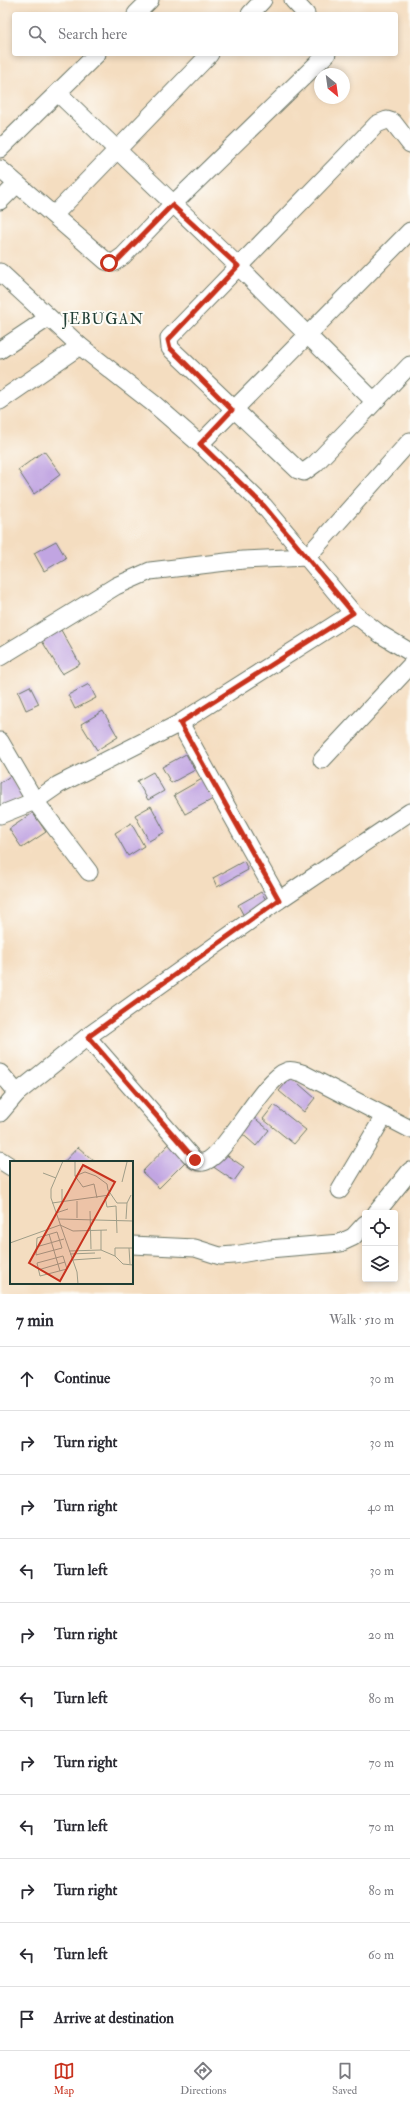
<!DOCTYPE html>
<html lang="en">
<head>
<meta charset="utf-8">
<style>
	body { margin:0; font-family:"IM FELL Double Pica",serif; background:#f2f2f3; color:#2b2b33 }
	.controls { position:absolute; right:12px; bottom:12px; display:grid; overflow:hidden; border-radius:4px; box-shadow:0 2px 6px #0003 }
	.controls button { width:36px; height:36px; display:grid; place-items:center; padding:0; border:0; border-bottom:1px solid #e1e1e2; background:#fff; color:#2b2b33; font:20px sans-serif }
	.compass { position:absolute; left:314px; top:68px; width:36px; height:36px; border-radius:50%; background:#fff; box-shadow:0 2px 6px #0003; rotate:151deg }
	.stop { position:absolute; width:12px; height:12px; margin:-9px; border:3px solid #c8321e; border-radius:50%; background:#fff }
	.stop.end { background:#c8321e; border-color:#fff; box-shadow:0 1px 4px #0008 }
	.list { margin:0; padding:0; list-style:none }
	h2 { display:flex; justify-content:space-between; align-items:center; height:52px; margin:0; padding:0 16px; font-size:17px }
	h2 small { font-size:13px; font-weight:400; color:#7c7c81 }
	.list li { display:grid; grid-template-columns:26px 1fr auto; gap:12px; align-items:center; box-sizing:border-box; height:64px; padding:0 16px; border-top:1px solid #e1e1e2 }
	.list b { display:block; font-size:15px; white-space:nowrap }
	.list em { font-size:13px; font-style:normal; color:#7c7c81 }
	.icon { flex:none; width:22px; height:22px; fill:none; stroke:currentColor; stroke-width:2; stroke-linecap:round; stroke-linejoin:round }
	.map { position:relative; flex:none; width:410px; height:1294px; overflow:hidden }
	.search { position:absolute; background:#fff; box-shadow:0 2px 6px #0003; left:12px; right:12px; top:12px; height:44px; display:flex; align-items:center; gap:10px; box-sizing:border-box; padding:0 14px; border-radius:4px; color:#7c7c81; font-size:15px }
	.sheet { height:756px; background:#fff }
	nav { display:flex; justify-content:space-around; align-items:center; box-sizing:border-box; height:56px; border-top:1px solid #e1e1e2; background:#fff; font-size:11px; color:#7c7c81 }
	nav a { display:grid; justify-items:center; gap:2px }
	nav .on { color:#c8321e }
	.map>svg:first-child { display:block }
	.building { fill:#c1a5e2 }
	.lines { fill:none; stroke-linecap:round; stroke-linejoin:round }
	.minor-casing { stroke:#6a7565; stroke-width:19 }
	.minor { stroke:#fff; stroke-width:17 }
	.route { stroke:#c8321e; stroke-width:5 }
	.labels { text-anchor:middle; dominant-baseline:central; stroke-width:4; stroke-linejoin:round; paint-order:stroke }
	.quarter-label { font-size:15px; letter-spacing:1px; fill:#1f3d34; stroke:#fdfcf7 }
	.inset-road { fill:none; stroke:#9f9d88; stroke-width:1 }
	.view { fill:#c8321e; fill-opacity:0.15; stroke:#c8321e; stroke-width:2 }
	.inset-edge { fill:none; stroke:#1f3d34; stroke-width:2 }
</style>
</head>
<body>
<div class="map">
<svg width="410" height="1294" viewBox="0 0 410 1294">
	<rect width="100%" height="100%" fill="#fdfcf7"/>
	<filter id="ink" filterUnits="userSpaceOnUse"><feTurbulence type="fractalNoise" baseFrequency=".025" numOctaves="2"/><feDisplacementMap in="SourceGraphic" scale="8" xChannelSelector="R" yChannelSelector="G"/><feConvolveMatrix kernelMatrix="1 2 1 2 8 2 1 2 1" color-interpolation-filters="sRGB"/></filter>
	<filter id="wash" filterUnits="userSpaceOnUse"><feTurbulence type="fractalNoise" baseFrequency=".012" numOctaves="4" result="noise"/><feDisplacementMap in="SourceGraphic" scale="16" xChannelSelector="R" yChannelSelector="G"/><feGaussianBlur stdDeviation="0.9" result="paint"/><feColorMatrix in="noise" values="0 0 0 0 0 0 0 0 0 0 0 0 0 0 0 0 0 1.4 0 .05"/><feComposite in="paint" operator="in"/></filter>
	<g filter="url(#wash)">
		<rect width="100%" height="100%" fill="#f4ddc0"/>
		<g id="blocks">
			<g class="building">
				<path d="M44,451L61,474L34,494L18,470Z"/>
				<path d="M56,541L66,558L44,571L34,553Z"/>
				<path d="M61,630L80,664L62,674L42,641Z"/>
				<path d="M89,684L96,698L75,709L68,695Z"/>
				<path d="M30,686L39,704L26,710L18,692Z"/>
				<path d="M103,711L118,737L97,750L81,724Z"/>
				<path d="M186,754L195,770L171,783L162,767Z"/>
				<path d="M153,772L164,791L148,800L137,781Z"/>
				<path d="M10,776L23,796L3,809L0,804V783Z"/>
				<path d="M202,779L213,799L185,814L174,795Z"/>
				<path d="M151,806L165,832L149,841L135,815Z"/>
				<path d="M33,813L46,832L22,848L9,829Z"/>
				<path d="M131,823L144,846L128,856L115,833Z"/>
				<path d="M244,861L248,870L217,887L213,878Z"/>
				<path d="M261,892L268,903L244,916L238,905Z"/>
				<path d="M291,1077L315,1098L304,1112L279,1091Z"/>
				<path d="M274,1105L306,1130L294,1144L263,1119Z"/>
				<path d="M252,1116L269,1130L256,1146L239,1131Z"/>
				<path d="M169,1144L186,1161L159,1188L142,1172Z"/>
				<path d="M78,1147L95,1162H64Z"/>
				<path d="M222,1152L244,1167L234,1181L212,1166Z"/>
			</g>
		</g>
	</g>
	<g filter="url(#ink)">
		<use href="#blocks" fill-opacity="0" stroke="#6a7565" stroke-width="1"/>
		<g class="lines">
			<g class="minor-casing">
				<g id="minor">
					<path d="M293,0L306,14"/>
					<path d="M136,14L150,0"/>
					<path d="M250,14L263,0"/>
					<path d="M58,93L238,266L374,401"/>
					<path d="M410,144L393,122L387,120L377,124L169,338L170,348L298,470L304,472L315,464L410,365"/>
					<path d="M0,149L97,54"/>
					<path d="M0,169L106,261L113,263L123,256L172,205L327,54"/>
					<path d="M0,201L17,184"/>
					<path d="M54,215L210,54"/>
					<path d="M0,272L80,346L154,404L200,444L264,506L353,613L380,634L410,652"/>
					<path d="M0,350L48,318"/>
					<path d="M0,401L80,346"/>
					<path d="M200,444L410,231"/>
					<path d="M0,657L116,586L150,571L243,560L307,557L410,441"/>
					<path d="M180,723L279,900"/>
					<path d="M0,741L35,801L89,872"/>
					<path d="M322,760L410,666"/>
					<path d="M0,815L35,801L58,785L180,723L353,613"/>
					<path d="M87,1037L190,1155C193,1159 197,1163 203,1162C224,1160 262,1079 287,1071C292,1069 297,1072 302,1073L410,1129"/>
					<path d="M0,1073L17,1093"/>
					<path d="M0,1113L17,1093L87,1037L279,900L410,812"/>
					<path d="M0,1160L11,1167"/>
					<path d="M340,1190L384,1116"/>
					<path d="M376,1213L410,1171"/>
					<path d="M132,1245L195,1248L220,1256L234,1255L269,1249L340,1243L353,1237L365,1224"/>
				</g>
			</g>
			<use href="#minor" class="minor"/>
		</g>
	</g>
	<g class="lines" filter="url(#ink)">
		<path class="route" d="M109,263L117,261L122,256L172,205L238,266L168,340L170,348L232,410L200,444L264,506L353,613L180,723L279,900L88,1037L195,1160"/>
	</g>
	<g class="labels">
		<g class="quarter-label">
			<text x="103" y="319">JEBUGAN</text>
		</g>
	</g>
	<g transform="translate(10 1161)">
		<rect width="123" height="123" fill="#f4ddc0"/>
		<path class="inset-road" d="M53,0L41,28V37L67,111L68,123M65,0V15L73,26L84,23L87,37M33,12L46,17M65,15L75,11L86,15L97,23L98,29L107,42H117L121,34M112,21L117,1M95,36L97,46L106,45M67,40V57M52,41V28M42,42L100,34M106,45L107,72M80,50L81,88M46,52L58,48M49,58L123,60M116,58L117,42M91,69V89M47,71L52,87L26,94L27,77ZM39,73L50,110M0,82L50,64L63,70L97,69M26,86L54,78M119,87L120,103M59,90L91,89L105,95L113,103L123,104M60,93L85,92M53,95L57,108L30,115L27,102ZM105,95V87H123M62,99L91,97M28,109L55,101"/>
		<path class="view" d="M73,4L105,21L50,120L19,102Z"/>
		<rect width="123" height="123" class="inset-edge"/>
	</g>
</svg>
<div class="controls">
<button><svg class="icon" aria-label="locate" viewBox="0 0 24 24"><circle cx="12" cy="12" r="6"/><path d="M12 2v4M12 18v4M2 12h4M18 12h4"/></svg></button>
<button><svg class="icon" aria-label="layers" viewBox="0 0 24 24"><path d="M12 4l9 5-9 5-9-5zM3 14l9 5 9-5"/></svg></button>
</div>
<svg class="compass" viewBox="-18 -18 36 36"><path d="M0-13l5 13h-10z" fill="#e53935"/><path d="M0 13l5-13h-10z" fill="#7c7c81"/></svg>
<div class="stop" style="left:109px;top:263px"></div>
<div class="stop end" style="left:195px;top:1160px"></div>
<div class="search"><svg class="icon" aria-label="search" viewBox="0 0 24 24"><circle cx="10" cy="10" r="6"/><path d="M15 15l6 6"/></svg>Search here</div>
</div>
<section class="sheet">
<h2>7 min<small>Walk · 510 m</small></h2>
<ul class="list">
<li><svg class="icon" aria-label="ahead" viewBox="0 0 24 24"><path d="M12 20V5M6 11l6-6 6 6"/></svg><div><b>Continue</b></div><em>30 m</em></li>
<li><svg class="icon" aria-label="right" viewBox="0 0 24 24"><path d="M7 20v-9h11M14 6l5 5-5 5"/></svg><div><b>Turn right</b></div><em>30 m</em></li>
<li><svg class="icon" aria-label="right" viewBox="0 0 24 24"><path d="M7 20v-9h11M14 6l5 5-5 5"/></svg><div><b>Turn right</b></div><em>40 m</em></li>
<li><svg class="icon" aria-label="left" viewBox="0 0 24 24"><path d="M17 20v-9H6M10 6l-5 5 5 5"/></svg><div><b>Turn left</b></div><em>30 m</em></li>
<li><svg class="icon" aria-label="right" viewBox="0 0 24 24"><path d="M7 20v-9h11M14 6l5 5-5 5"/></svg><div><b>Turn right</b></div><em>20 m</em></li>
<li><svg class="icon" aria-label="left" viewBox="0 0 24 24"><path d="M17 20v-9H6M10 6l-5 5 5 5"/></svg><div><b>Turn left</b></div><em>80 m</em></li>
<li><svg class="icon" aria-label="right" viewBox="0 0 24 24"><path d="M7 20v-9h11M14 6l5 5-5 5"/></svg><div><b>Turn right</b></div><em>70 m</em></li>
<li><svg class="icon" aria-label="left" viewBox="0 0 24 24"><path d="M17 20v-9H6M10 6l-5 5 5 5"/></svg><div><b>Turn left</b></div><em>70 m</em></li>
<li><svg class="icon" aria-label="right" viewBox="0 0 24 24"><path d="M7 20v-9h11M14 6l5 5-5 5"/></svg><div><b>Turn right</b></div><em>80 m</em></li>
<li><svg class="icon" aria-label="left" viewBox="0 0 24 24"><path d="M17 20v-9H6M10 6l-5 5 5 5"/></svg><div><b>Turn left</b></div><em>60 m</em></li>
<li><svg class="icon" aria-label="arrive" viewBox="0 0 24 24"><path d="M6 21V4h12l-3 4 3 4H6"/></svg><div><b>Arrive at destination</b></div></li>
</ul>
</section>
<nav>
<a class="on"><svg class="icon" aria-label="map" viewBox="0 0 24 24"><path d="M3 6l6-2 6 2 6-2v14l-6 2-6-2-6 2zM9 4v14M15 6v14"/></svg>Map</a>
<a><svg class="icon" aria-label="directions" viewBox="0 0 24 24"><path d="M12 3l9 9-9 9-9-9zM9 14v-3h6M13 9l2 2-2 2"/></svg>Directions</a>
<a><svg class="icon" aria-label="saved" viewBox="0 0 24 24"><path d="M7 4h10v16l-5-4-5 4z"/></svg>Saved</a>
</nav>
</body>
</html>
